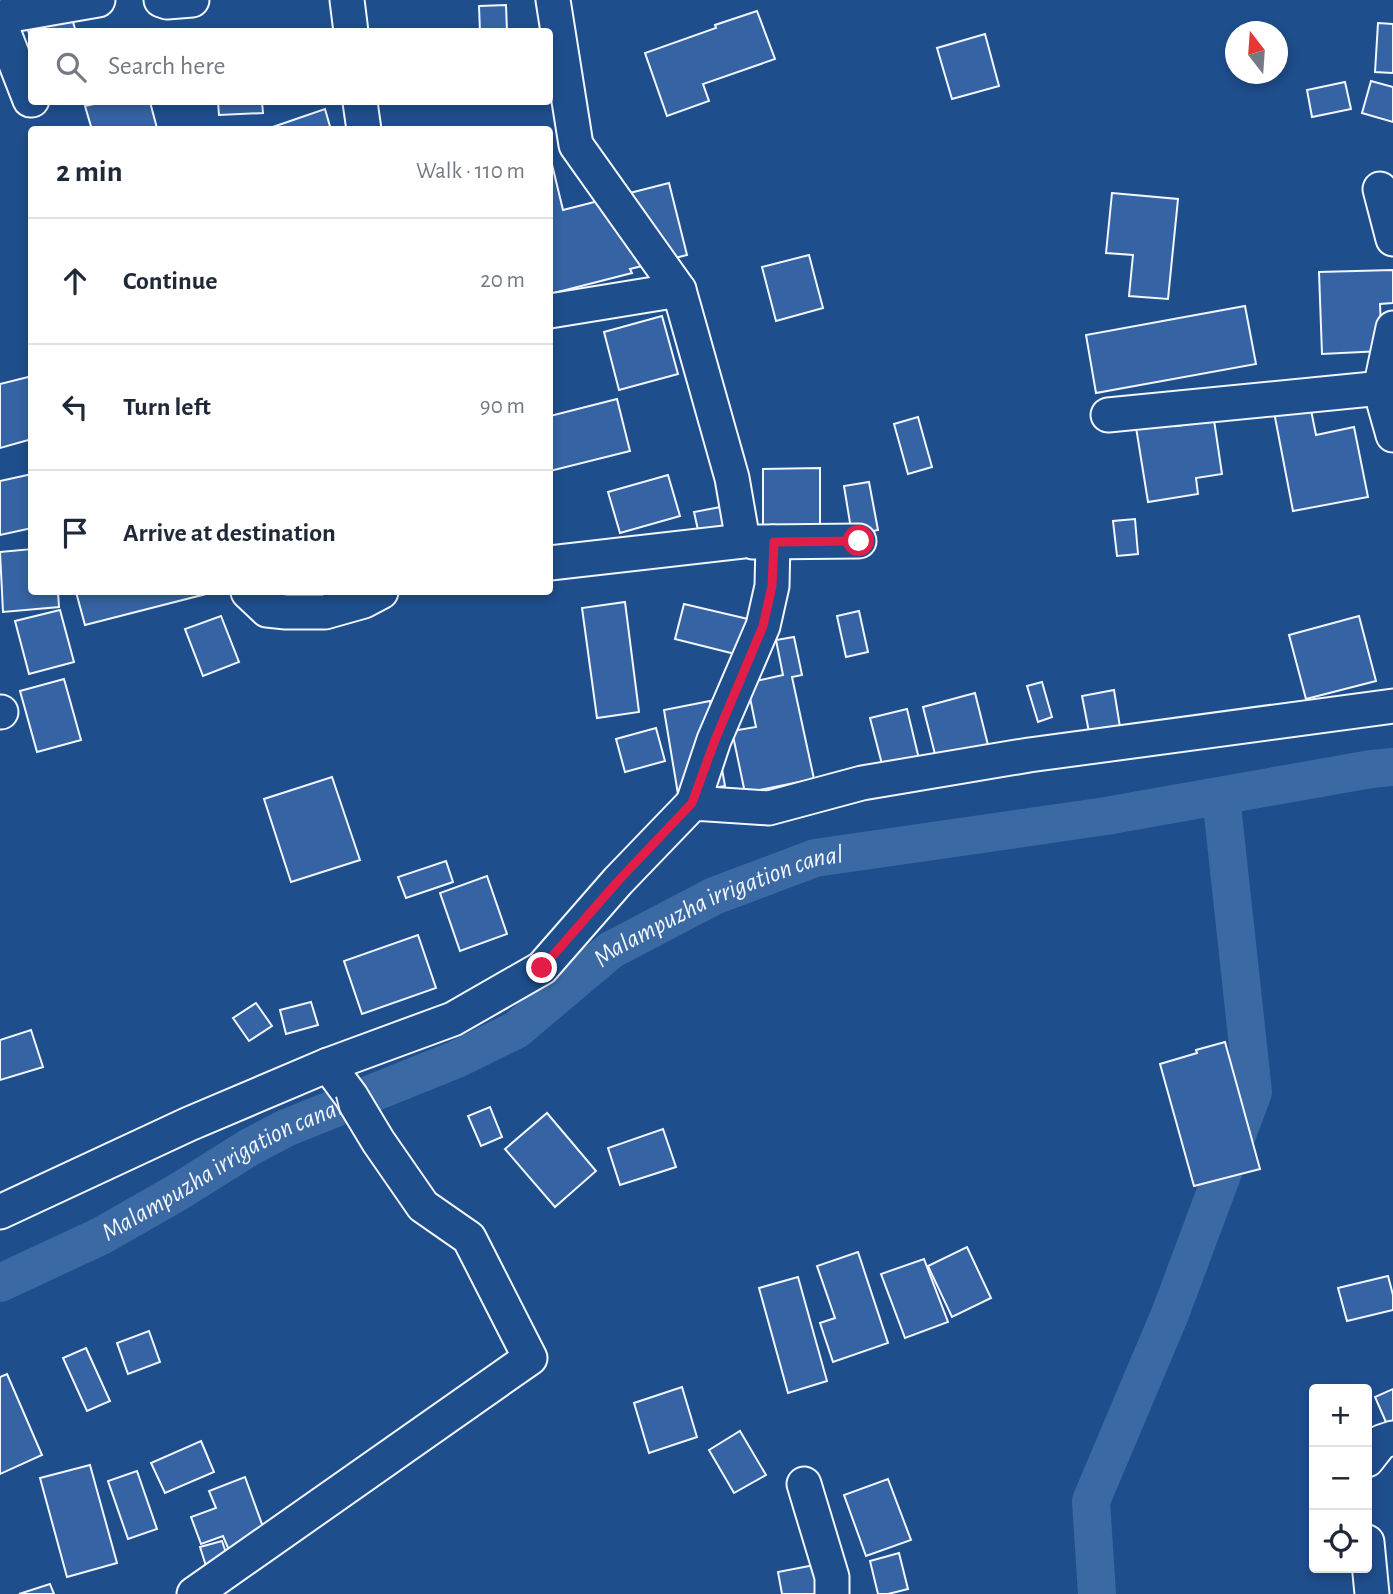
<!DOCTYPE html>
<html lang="en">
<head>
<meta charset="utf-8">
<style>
	body { margin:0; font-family:"Alegreya Sans",sans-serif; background:#f6f6f7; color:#1f2937 }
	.controls { position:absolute; right:21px; bottom:21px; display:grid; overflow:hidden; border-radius:7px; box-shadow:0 4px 10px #0003 }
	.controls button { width:63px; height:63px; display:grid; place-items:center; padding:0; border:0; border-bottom:2px solid #e0e1e3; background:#fff; color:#1f2937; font:35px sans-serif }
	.compass { position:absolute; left:1225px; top:21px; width:63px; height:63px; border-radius:50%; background:#fff; box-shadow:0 4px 10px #0003; rotate:343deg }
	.stop { position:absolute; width:21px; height:21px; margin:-16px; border:5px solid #e11d48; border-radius:50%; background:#fff }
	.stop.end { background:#e11d48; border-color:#fff; box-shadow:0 2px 7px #0008 }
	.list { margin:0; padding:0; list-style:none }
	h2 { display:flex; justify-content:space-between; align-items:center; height:91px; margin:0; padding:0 28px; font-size:30px }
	h2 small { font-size:23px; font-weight:400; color:#747a83 }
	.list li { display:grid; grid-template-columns:46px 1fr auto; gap:21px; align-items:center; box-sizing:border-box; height:126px; padding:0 28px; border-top:2px solid #e0e1e3 }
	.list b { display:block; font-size:26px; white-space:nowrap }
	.list em { font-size:23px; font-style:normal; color:#747a83 }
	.icon { flex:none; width:38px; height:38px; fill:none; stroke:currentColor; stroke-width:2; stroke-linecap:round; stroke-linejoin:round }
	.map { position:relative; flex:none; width:1393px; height:1594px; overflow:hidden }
	.search { position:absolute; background:#fff; box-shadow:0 4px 10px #0003; left:28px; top:28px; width:525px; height:77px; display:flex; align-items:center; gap:18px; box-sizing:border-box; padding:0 24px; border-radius:7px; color:#747a83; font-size:26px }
	.panel { position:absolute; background:#fff; box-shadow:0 4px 10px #0003; left:28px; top:126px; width:525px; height:469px; border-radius:7px }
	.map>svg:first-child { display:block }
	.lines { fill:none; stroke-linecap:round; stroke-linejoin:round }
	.canal { stroke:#3b69a3; stroke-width:38 }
	.building { fill:#3563a3; stroke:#f2f6ff; stroke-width:2 }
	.minor-casing { stroke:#f2f6ff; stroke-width:37 }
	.minor { stroke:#1f4e8c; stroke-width:33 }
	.route { stroke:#e11d48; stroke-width:9 }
	.labels { text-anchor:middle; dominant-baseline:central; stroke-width:5; stroke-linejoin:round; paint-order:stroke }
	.water-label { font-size:26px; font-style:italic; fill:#f2f6ff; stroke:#1f4e8c }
</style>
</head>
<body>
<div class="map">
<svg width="1393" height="1594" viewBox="0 0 1393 1594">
	<rect width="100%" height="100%" fill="#1f4e8c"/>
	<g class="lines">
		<g class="canal">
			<path id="s1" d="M0,1283L101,1236L178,1192L248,1148L286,1128L457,1059L516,1030L611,950L714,896L815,858L1106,816L1371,769L1393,767"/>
			<path d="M1097,1594L1091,1501L1170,1314L1253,1092L1221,796"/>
		</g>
	</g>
	<g class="building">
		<path d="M506,5L507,32H480L479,6Z"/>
		<path d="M757,11L775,59L703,84L709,101L667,116L645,53L716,28L715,25Z"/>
		<path d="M70,12L76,32H32V43L26,24Z"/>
		<path d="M1378,23L1393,24V73L1375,72Z"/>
		<path d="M985,34L999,86L952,99L937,48Z"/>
		<path d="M1371,81L1393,87V122L1362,113Z"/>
		<path d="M1345,82L1351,109L1312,117L1307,90Z"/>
		<path d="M103,102H150L157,128L151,130H92L85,106Z"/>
		<path d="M218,102H262L263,113L219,115Z"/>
		<path d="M325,109L331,130H264Z"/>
		<path d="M550,156L563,210L669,183L687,255L630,269L632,273L550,294Z"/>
		<path d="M1112,193L1178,199L1168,299L1129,296L1133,255L1106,253Z"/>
		<path d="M809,255L823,308L776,321L762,267Z"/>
		<path d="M1393,270V303L1380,304L1382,351L1322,354L1319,272Z"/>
		<path d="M1245,306L1256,364L1096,393L1086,335Z"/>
		<path d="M662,316L678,374L619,390L604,332Z"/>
		<path d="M32,376V439L0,448V384Z"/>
		<path d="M617,399L630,451L550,471V416Z"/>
		<path d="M1310,405L1316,435L1354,427L1368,497L1293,511L1274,412Z"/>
		<path d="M1174,414L1176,426L1214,420L1222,474L1196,478L1198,494L1148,502L1135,421Z"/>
		<path d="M918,417L932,467L908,474L894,424Z"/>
		<path d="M820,468V535L763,536V469Z"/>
		<path d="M32,474V528L0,535V481Z"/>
		<path d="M668,475L680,516L620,533L608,492Z"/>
		<path d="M869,482L878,530L852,535L844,486Z"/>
		<path d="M726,506L731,534L700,539L694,512Z"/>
		<path d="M1135,519L1138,554L1117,556L1113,521Z"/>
		<path d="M32,549V592H58L59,607L3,612L0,552Z"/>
		<path d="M76,592H205L206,594L85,625Z"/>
		<path d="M279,592H327L282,603Z"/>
		<path d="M625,602L639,712L597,718L582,608Z"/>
		<path d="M684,604L748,619L739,655L675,639Z"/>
		<path d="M60,610L74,662L29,674L15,621Z"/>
		<path d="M859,611L868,652L846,657L837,616Z"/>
		<path d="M221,616L239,662L203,676L185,629Z"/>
		<path d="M1359,616L1376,681L1306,699L1289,635Z"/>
		<path d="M794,637L802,675L792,677L814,779L745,793L732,731L756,727L747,683L783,675L776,640Z"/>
		<path d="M64,679L81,740L37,752L20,691Z"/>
		<path d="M1042,682L1052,717L1038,722L1027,686Z"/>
		<path d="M1114,690L1120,727L1089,732L1082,696Z"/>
		<path d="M975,693L990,753L938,766L923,707Z"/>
		<path d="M710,701L725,786L678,794L664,710Z"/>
		<path d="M907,709L919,759L883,768L870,718Z"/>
		<path d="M656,728L665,761L625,772L616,739Z"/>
		<path d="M332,777L360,860L291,882L264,799Z"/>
		<path d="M446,861L453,882L406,898L398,877Z"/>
		<path d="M487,876L507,934L460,951L440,893Z"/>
		<path d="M418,935L436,988L362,1014L344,961Z"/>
		<path d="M311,1002L318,1025L286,1034L280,1010Z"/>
		<path d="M256,1003L272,1026L249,1041L233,1018Z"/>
		<path d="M31,1030L43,1067L0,1080V1040Z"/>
		<path d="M1225,1042L1260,1169L1194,1186L1160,1064L1197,1053L1196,1050Z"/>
		<path d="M490,1107L502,1137L481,1146L468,1116Z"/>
		<path d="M547,1113L596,1171L555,1207L505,1149Z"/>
		<path d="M663,1129L676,1167L620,1185L608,1148Z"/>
		<path d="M967,1247L991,1298L952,1317L928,1266Z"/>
		<path d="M858,1252L888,1343L833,1362L820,1323L835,1318L817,1266Z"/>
		<path d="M924,1259L948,1322L905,1338L881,1274Z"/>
		<path d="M1388,1276L1393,1295V1310L1347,1321L1338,1288Z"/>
		<path d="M798,1277L827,1381L788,1393L759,1288Z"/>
		<path d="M149,1331L160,1362L128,1374L117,1343Z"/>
		<path d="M86,1348L110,1401L87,1411L63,1358Z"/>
		<path d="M7,1374L42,1455L0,1474V1377Z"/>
		<path d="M682,1387L697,1437L649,1453L634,1403Z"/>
		<path d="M1393,1389V1428L1389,1429L1375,1397Z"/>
		<path d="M740,1431L766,1475L734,1493L709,1450Z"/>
		<path d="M201,1441L214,1472L165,1493L151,1463Z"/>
		<path d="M90,1465L117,1563L67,1577L40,1478Z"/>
		<path d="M137,1471L157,1529L128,1539L108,1481Z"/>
		<path d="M245,1477L268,1541L231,1555L223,1536L201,1544L191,1517L216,1508L209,1491Z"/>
		<path d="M888,1479L911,1540L866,1556L844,1495Z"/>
		<path d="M222,1541L229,1562L207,1569L200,1547Z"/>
		<path d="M899,1553L908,1589L888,1594H878L870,1561Z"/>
		<path d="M830,1562L836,1594H782L778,1572Z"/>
		<path d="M50,1584L54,1594H19Z"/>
	</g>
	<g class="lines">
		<g class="minor-casing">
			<g id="minor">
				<path d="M161,0L167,2L192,0"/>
				<path d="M347,0L351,32"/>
				<path d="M0,17L98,0"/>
				<path d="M0,23L30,100H32"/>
				<path d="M360,102L364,130"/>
				<path d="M1380,189L1393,239"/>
				<path d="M550,311L679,290"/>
				<path d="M1393,328L1380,389L1393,435"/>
				<path d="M1108,415L1393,387"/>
				<path d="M753,542L859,541"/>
				<path d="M550,563L743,541L732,478L679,290L576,145L553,0"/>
				<path d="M248,592L267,610L286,612H325L364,601L381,592"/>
				<path d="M0,712H1"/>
				<path d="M693,803L714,740L763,626L772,586L773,542"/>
				<path d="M0,1212L189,1124L328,1065L453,1019L542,968L618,881L693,803L769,808L862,783L1029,755L1393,706"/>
				<path d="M1367,1460L1381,1442L1393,1438"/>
				<path d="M804,1484L832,1577V1594"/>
				<path d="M1367,1542L1372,1594"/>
				<path d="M194,1594L530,1358L469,1238L423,1206L378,1141L351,1096L328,1065"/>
			</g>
		</g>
		<use href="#minor" class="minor"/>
	</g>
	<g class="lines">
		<path class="route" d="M542,968L618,881L692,803L715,740L763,626L772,586L774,542L859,541"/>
	</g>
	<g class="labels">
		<g class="water-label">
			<text stroke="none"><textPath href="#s1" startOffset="817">Malampuzha irrigation canal</textPath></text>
			<text stroke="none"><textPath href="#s1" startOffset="250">Malampuzha irrigation canal</textPath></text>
		</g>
	</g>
</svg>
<div class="controls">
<button>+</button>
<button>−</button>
<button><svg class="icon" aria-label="locate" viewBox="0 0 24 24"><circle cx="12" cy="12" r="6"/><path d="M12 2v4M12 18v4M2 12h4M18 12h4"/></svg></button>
</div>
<svg class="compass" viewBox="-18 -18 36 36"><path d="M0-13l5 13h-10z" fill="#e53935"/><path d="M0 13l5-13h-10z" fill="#747a83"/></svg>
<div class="stop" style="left:859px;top:541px"></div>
<div class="stop end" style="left:542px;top:968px"></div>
<div class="search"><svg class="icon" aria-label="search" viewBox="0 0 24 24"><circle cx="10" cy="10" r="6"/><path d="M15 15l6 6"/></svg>Search here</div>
<section class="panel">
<h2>2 min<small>Walk · 110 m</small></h2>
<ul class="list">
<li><svg class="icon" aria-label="ahead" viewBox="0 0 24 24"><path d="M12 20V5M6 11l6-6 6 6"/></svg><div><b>Continue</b></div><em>20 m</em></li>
<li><svg class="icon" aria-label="left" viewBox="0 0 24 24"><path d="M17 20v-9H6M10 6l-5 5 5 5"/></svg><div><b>Turn left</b></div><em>90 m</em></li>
<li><svg class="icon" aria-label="arrive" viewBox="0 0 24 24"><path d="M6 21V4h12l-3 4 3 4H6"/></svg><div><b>Arrive at destination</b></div></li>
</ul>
</section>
</div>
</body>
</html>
